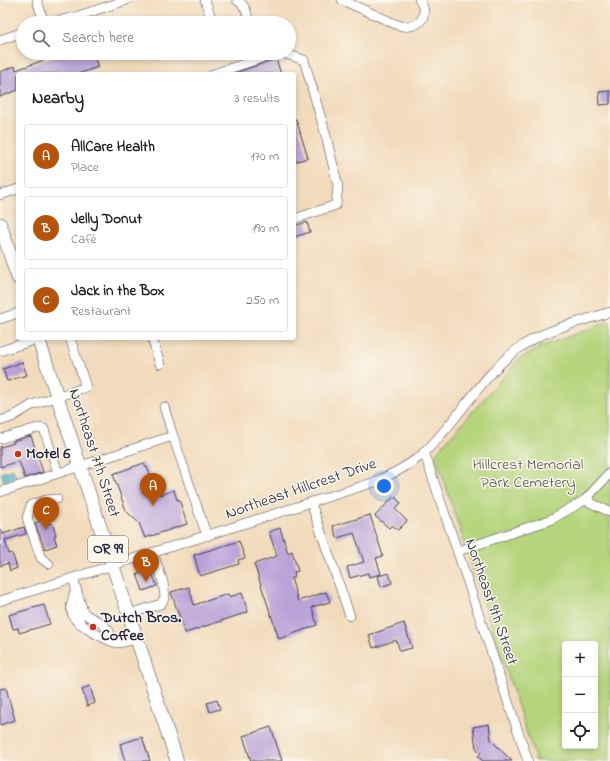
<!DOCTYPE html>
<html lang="en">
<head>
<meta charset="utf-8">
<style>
	body { margin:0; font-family:"Indie Flower",sans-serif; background:#f6f6f6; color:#202124 }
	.controls { position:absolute; right:12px; bottom:12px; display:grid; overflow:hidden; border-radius:4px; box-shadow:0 2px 6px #0003 }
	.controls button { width:36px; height:36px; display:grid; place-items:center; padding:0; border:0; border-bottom:1px solid #e0e0e0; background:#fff; color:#202124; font:20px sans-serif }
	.you { position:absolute; left:384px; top:486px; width:14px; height:14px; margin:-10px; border:3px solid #fff; border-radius:50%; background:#1a73e8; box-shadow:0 0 0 6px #1a73e833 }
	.badge { display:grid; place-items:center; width:26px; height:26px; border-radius:50%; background:#b45309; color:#fff; font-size:13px; font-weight:700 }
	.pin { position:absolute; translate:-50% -33px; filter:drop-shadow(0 1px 2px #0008) }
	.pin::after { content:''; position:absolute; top:21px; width:14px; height:12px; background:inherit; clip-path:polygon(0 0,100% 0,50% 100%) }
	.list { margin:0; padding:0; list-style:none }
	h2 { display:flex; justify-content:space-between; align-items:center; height:52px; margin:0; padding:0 16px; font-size:17px }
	h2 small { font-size:13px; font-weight:400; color:#757577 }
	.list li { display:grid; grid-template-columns:26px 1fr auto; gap:12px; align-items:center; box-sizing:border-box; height:64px; margin:0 8px 8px; padding:0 8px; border:1px solid #e0e0e0; border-radius:4px }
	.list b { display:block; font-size:15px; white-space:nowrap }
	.list p { margin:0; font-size:13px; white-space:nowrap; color:#757577 }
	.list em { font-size:13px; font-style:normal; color:#757577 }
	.icon { flex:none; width:22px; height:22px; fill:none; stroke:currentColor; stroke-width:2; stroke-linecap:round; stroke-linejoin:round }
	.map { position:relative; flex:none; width:610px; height:761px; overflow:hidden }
	.search { position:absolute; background:#fff; box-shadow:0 2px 6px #0003; left:16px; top:16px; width:280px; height:44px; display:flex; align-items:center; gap:10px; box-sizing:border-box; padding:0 14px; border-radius:22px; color:#757577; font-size:15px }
	.panel { position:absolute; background:#fff; box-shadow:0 2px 6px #0003; left:16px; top:72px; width:280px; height:268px; border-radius:4px }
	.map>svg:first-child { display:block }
	.green { fill:#b5d47b; stroke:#6c7b5b; fill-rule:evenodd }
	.water { fill:#49b6c4; stroke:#366c80 }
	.building { fill:#b9a2d8 }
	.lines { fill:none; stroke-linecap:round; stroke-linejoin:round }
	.minor-casing { stroke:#413e4e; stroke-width:10 }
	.highway-casing { stroke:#413e4e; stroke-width:14 }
	.minor { stroke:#fff; stroke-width:9 }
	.highway { stroke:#fff; stroke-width:13 }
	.poi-dot { fill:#c8321e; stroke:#fbf7ec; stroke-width:1.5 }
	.labels { text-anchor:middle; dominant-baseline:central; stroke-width:3; stroke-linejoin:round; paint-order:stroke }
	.shield { fill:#fbf7ec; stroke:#636270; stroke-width:1 }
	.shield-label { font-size:15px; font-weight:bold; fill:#22223b }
	.street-label { font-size:16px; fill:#22223b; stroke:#fbf7ec }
	.poi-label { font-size:16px; font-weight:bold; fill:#22223b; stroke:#fbf7ec; text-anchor:start }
	.park-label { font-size:16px; fill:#4e574e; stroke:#fbf7ec }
</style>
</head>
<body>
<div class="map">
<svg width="610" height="761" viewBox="0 0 610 761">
	<rect width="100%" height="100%" fill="#fbf7ec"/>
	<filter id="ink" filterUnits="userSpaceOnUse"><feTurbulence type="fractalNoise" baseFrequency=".025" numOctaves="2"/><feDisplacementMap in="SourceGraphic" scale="8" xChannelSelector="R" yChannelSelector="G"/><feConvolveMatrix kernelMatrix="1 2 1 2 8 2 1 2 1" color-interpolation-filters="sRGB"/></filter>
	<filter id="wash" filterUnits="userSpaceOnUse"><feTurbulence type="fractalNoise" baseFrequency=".012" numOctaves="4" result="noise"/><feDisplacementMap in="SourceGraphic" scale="16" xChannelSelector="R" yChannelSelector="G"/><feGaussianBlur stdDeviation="0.9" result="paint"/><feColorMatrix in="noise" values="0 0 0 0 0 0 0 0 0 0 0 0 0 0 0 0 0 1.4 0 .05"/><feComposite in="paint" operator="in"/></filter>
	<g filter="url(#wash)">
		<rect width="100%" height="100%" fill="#f2dbbc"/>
		<path class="green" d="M610,321V761H536L435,454L519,359L543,346ZM565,644H595V746H565Z"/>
		<path class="water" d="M13,469L16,477L4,481L1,473Z"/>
		<g id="blocks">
			<g class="building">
				<path d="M64,53H93L98,67L78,74H18V90L0,97V72L15,66L16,70Z"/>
				<path d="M276,59L281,74H232Z"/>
				<path d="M610,91V104L600,105L599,92Z"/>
				<path d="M294,119H296L308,158L294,162Z"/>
				<path d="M307,222L310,232L294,237V226Z"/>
				<path d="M22,362L27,375L7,381L3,369Z"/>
				<path d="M31,436L43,472L25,478L19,461L0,467V447L14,443L13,441Z"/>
				<path d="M144,463L146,468L147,467L152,480L164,486L160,495L174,490L177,500L179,499L187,524L145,538L139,523L126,511L113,474Z"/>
				<path d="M394,496L401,503L395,509L407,521L398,530L392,525L389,528L375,516Z"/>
				<path d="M370,515L383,556L376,558L381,574L369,577L368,573L350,578L347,567L364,562L354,533L337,538L333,526Z"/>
				<path d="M47,518L49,524L52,523L56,535L54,536L57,545L45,549L35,523Z"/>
				<path d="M24,527L26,534L5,540L9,554L12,553L17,568L10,571L8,563L0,566V530L1,529L3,534Z"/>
				<path d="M280,528L288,553L292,551L298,571L294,572L295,577L291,578L298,601L326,592L330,602L312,607L317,625L279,639L254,564L277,556L269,532Z"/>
				<path d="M239,541L245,558L238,560L239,564L200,576L194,555Z"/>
				<path d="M151,570L157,586L143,591L137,574Z"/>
				<path d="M389,573L392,583L381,587L378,576Z"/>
				<path d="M189,587L194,605L228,594L229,597L242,593L248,612L185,633L171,592Z"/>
				<path d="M44,605L50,624L19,633L18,628L13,629L9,615Z"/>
				<path d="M404,623L412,648L400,651L396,640L373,648L369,635Z"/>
				<path d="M90,686L95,703L87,706L82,689Z"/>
				<path d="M6,688L15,720L0,725V689Z"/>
				<path d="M217,700L220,709L210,712L207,703Z"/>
				<path d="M489,724L491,740L512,761H483L478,756L481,753L476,748L473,727Z"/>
				<path d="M271,727L282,761H251L243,736Z"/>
				<path d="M142,737L150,761H125L120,744Z"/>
			</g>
		</g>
	</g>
	<g filter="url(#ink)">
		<use href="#blocks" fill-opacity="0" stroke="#413e4e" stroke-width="1"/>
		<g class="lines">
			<g class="minor-casing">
				<g id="minor">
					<path d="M37,0L44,23"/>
					<path d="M205,0L210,15L216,23"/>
					<path d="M237,0C245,5 249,14 247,23"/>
					<path d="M342,0C355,6 369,12 382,18C388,20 395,25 402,26C419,29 431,15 419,0"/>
					<path d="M49,23L78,16L127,0"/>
					<path d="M0,40L23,32"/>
					<path d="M283,53L304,60L325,132L338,186L336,205L294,219"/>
					<path d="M213,74L277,53"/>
					<path d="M0,195L18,189"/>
					<path d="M0,319L18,313"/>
					<path d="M152,338L160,364"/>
					<path d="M0,351L38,339"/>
					<path d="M164,407L173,436"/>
					<path d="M0,421L12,417L32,405L86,387L70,338"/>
					<path d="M0,439L37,428L44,429L58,473"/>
					<path d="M424,452L528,761"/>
					<path d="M0,492L173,436L207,536"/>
					<path d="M585,500L610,512"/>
					<path d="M311,503L350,616"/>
					<path d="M458,551L550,520L585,500L610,473"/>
					<path d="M49,564L41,558L27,518L31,505L46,500L57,499"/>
					<path d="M73,578L83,612L88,616L103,624L109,631L112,641"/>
					<path d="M76,589C71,602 67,614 80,624"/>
					<path d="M0,601L375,482C392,474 411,465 425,452C457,421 483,374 519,348C545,329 580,322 610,312"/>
					<path d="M81,606C73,623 86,629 100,636C106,639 111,642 118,643C124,643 131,640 137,638"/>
					<path d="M129,614L161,604L165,597L163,582L153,553"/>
				</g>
			</g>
			<g class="highway-casing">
				<g id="highway">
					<path d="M0,224L18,278"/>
					<path d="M38,338L177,761"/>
				</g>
			</g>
			<use href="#minor" class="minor"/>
			<use href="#highway" class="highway"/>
		</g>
	</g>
	<g class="poi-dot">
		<circle cx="18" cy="454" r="4"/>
		<circle cx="93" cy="627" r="4"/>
	</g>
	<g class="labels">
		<rect class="shield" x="88" y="536" width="40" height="26" rx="3"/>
		<g class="shield-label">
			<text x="108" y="549">OR 99</text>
		</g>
		<g class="street-label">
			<text transform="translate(94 453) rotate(72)">Northeast 7th Street</text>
			<text transform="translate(301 489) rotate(-19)">Northeast Hillcrest Drive</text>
			<text transform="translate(491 602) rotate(71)">Northeast 9th Street</text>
		</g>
		<g class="poi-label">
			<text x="26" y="454">Motel 6</text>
			<text x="101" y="618">Dutch Bros.<tspan x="101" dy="18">Coffee</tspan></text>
		</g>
		<g class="park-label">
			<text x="528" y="465">Hillcrest Memorial<tspan x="528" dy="18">Park Cemetery</tspan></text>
		</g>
	</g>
</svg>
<div class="controls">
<button>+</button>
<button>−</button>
<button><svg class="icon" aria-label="locate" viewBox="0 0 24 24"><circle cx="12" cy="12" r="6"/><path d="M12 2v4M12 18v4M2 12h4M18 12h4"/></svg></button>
</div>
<div class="you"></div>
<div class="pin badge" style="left:153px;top:506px">A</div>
<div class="pin badge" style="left:146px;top:582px">B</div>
<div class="pin badge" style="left:46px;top:530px">C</div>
<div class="search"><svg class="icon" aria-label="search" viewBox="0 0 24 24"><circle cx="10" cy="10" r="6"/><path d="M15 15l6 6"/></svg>Search here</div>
<section class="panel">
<h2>Nearby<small>3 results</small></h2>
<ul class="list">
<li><span class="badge">A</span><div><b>AllCare Health</b><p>Place</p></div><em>170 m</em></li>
<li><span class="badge">B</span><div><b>Jelly Donut</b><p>Café</p></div><em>190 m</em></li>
<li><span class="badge">C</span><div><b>Jack in the Box</b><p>Restaurant</p></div><em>250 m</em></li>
</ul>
</section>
</div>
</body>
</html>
